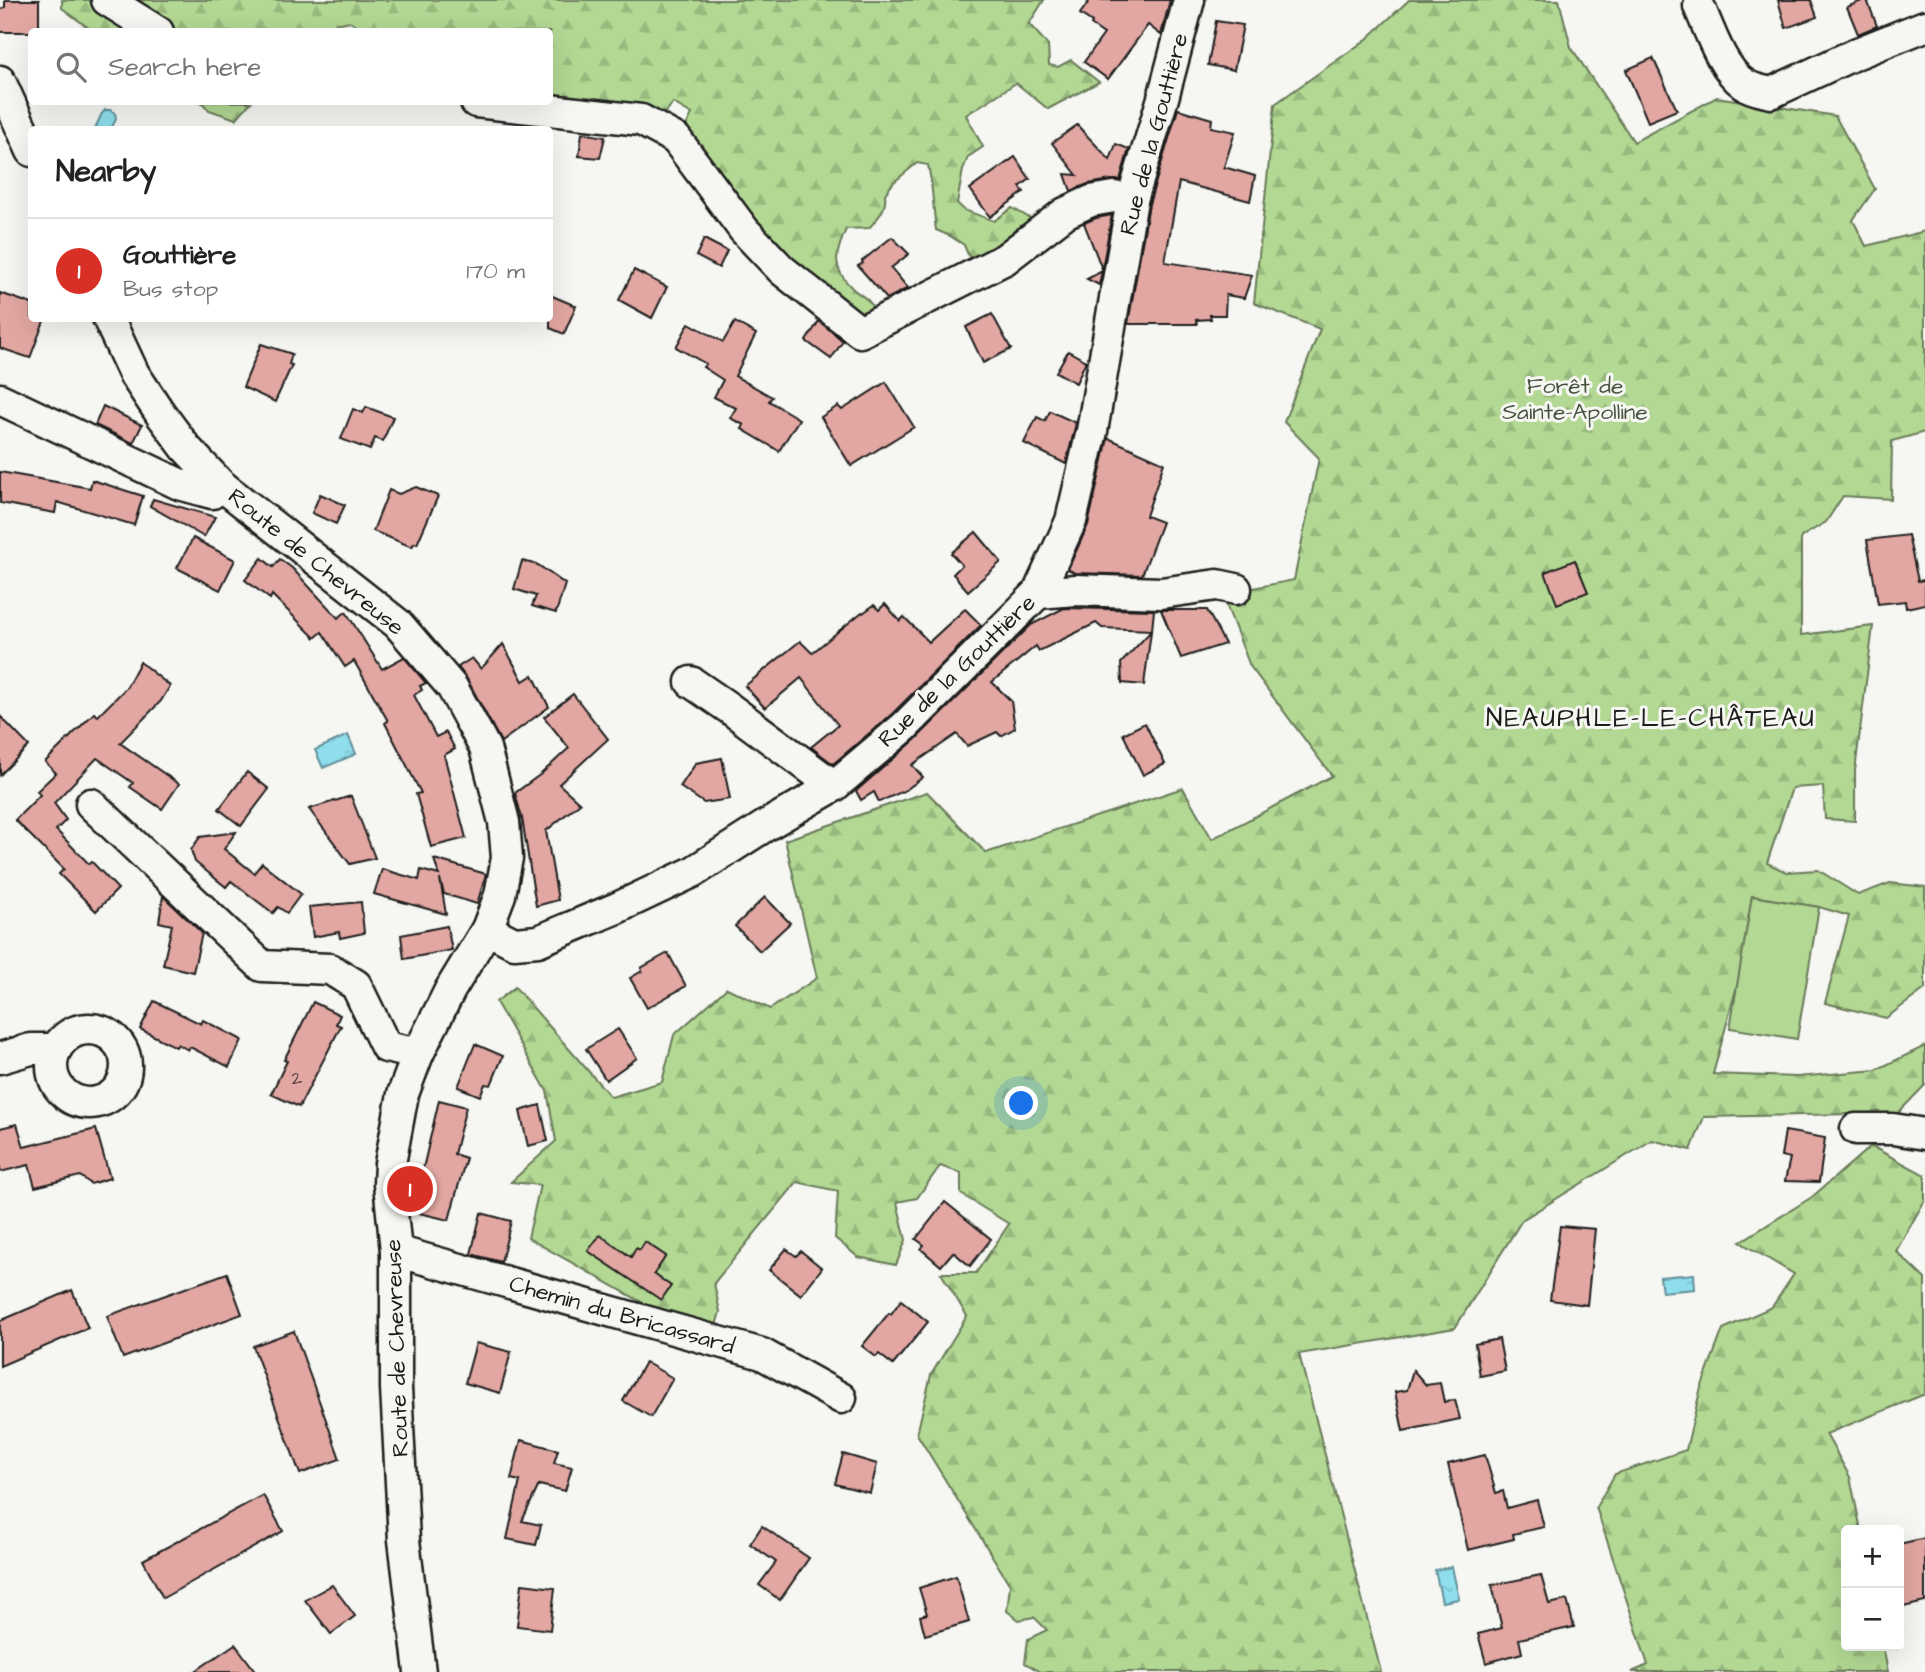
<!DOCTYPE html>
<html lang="en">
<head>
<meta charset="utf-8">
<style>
	body { margin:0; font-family:"Architects Daughter",sans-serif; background:#f6f6f6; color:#222 }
	.controls { position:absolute; right:21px; bottom:21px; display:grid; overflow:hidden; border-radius:7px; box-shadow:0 7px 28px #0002 }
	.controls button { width:63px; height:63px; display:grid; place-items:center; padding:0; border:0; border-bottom:2px solid #e0e0e0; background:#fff; color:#222; font:35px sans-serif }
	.you { position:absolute; left:1022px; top:1104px; width:24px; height:24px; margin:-18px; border:5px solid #fff; border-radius:50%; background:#1a73e8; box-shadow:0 0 0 10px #1a73e833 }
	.badge { display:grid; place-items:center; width:46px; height:46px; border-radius:50%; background:#d93025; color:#fff; font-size:23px; font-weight:700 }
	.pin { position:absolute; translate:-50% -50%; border:4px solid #fff; box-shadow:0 2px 7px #0006 }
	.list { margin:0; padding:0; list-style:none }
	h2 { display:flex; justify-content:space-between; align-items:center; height:91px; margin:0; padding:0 28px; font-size:30px }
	h2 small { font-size:23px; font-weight:400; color:#767676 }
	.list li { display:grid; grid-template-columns:46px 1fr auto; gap:21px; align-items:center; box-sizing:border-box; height:105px; padding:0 28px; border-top:2px solid #e0e0e0 }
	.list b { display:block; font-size:26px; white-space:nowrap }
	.list p { margin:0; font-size:23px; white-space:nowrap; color:#767676 }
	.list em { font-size:23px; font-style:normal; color:#767676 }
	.icon { flex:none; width:38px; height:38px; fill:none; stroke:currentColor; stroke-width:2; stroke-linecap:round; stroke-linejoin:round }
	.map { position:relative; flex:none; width:1925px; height:1672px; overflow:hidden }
	.search { position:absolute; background:#fff; box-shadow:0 7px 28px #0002; left:28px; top:28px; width:525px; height:77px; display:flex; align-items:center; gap:18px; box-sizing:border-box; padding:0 24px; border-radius:7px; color:#767676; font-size:26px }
	.panel { position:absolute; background:#fff; box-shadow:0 7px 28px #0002; left:28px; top:126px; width:525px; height:196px; border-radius:7px }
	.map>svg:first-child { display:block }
	.forest { fill:url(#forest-firs); stroke:#677a58; stroke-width:2 }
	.pitch { fill:#b2d893; stroke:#677a58; stroke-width:2 }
	.water { fill:url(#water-ripples); stroke:#619099; stroke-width:2 }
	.building { fill:#e2a7a2; stroke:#1c1c1c; stroke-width:2 }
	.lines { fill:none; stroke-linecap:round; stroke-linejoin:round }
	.minor-casing { stroke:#1c1c1c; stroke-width:35 }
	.minor { stroke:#f6f6f2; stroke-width:30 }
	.labels { text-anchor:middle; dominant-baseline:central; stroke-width:6; stroke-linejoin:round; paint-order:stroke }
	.number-label { font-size:19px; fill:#4e3f3e }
	.street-label { font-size:23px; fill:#1c1c1c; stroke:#f6f6f2 }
	.park-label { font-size:23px; fill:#495440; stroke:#f6f6f2 }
	.quarter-label { font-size:26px; letter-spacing:2px; fill:#1c1c1c; stroke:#f6f6f2 }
</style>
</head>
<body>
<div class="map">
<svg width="1925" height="1672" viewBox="0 0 1925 1672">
	<defs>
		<pattern id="forest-firs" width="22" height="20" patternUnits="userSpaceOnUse" patternTransform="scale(1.75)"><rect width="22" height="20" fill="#b2d893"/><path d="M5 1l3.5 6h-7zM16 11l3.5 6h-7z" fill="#98b97e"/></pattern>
		<pattern id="water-ripples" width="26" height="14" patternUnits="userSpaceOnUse" patternTransform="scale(1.75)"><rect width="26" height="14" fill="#8fdeed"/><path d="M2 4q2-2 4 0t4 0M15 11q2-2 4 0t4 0" fill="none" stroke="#7bbecb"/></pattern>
	</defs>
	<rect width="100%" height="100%" fill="#f6f6f2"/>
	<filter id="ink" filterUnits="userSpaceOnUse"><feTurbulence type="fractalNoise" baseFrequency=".0143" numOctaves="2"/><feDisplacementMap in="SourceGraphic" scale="14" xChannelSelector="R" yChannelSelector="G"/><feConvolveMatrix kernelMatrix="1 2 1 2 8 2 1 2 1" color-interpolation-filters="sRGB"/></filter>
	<g filter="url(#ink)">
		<g class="forest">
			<path d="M62,0H1044L1029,24L1048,45L1049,65L1058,67L1071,60L1099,82L1048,109L1016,83L966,115L983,147L968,157L963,170L957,203L964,210L994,221L1012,208L1040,224L978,264L969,257L964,245L950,236L936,230C933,209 933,186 928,165L917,163L894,182L885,194C887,209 879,217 869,228L846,229C836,254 830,267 853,289C861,296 869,298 873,308L865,323L795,272L682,134L692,114L673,103L661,118L550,102V32L362,31L350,21L336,24L331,32H94L62,8Z"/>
			<path d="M1409,0H1559L1571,47L1634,142L1717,97L1835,116L1875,189L1853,220L1866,246L1925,231V432L1892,441L1891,499L1843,496L1826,522L1801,537V635L1873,626L1855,771V821L1825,819L1823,786L1792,788L1767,863L1786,872L1818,870L1858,895L1890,883L1925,887V989L1886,1018L1825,1003L1849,916L1819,907L1752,896L1738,982L1713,1074L1797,1077L1876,1070L1925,1046V1085L1898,1113L1704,1117L1691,1150L1652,1140L1522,1220L1455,1328L1299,1354L1381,1672H1041L1025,1663L1028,1639L1047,1630L1034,1617L1019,1620L1007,1611L1010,1585L917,1434L931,1375L967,1316L941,1273H976L1009,1224L961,1194V1173L940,1166L917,1198L897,1202L906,1240L896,1265L858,1257L835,1238L838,1191L797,1182L714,1283L720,1312L715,1329L663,1314L528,1238L540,1185L511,1182L556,1141L547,1091L496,1002L515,987L611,1097L662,1082L674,1035L727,988L770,1009L817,978L785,840L927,792L986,853L1183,788L1212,839L1332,776L1250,666L1222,594L1294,580L1319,458L1284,422L1320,329L1254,303L1275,104L1367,39Z"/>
			<path d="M201,102H251L236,119L209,110Z"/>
			<path d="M1871,1146L1925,1175V1200L1896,1251L1925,1279V1394L1826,1434L1850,1477L1861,1530H1846V1646H1883L1888,1672H1632L1648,1665L1596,1507L1615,1474L1686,1450L1700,1391L1723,1329L1772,1307L1794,1274L1740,1242L1812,1197Z"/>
		</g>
		<path class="pitch" d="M1752,896L1819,907L1797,1039L1730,1028Z"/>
		<g class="water">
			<path d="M105,110H110L115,113L116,119L111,129H95L101,115Z"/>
			<path d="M348,735L356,754L323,768L315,750Z"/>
			<path d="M1694,1274L1695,1289L1662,1292L1660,1277Z"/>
			<path d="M1452,1567L1459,1599L1442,1602L1435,1570Z"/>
		</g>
		<g class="building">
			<path d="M5,0H39V32H0V10L5,7Z"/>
			<path d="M1090,0H1170L1161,35L1148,25L1108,79L1084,62L1104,34L1091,25L1092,22L1080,14Z"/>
			<path d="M1778,0H1811L1817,17L1786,28Z"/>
			<path d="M1864,0H1867L1877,26L1858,34L1847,7Z"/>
			<path d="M1216,21L1243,25L1234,70L1208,65Z"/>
			<path d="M1653,58L1677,110L1648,122L1626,70Z"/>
			<path d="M1178,109L1212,119L1211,127L1235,132L1224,167L1255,176L1250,201L1179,182L1165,262L1252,275L1244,298L1226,295L1225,315H1210L1211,319L1196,320L1197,324H1128L1149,204Z"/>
			<path d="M1077,125L1110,160L1116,144L1129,149L1120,180H1111L1088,184L1071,191L1065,174L1077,175L1052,143Z"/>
			<path d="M582,133L605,137L600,158L579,156Z"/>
			<path d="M1015,157L1030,179L1020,187L1024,192L990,217L970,189Z"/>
			<path d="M1112,215L1102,269L1084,223L1096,218Z"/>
			<path d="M892,237L909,254L891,268L908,288L887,299L858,266L863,263L862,261Z"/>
			<path d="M704,239L727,251L719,268L696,256Z"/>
			<path d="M634,270L667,287L652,318L619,300Z"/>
			<path d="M1102,271L1099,285L1087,279Z"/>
			<path d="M0,293L32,304V318L44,321L30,358L0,348Z"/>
			<path d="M550,295L576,306L564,334L550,328Z"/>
			<path d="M992,314L1011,349L983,363L966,327Z"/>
			<path d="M819,321L843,341L831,359L806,341Z"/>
			<path d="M735,322L756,334L735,376L772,397L769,401L799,419L779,451L742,429L744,425L730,418L736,408L714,397L723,380L703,367L706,364L676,347L689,323L723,342Z"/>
			<path d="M261,344L292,354L289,364L292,365L275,402L243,387Z"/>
			<path d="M1068,351L1086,361L1076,383L1056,372Z"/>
			<path d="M886,382L914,427L851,466L821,417L838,406L842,410Z"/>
			<path d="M103,406L142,425L133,443L95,425Z"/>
			<path d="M366,407L393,417L383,441L375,438L370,450L341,439L353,409L363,413Z"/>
			<path d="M1050,411L1076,423L1066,464L1024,443L1037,417L1045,421Z"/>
			<path d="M1108,438L1164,463L1146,516L1162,522L1142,575L1075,573L1068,569L1088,525Z"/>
			<path d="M0,472L90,488L92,480L143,496L134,525L57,502L55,513L0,503Z"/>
			<path d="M416,487L438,496L417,544L414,543L412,547L373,531L389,490L399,494Z"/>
			<path d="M320,494L345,505L336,524L312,513Z"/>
			<path d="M153,499L215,517L204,537L150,506Z"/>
			<path d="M976,532L1001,562L968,591L953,574L962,565L951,553Z"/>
			<path d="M1908,535L1918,581L1925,580V604L1906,608L1905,601L1878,604L1867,540Z"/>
			<path d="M193,538L235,560L220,590L177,568Z"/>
			<path d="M262,558L273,567L280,559L292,568L338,618L346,612L382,669L404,657L426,683L420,686L422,690L414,695L436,737L446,732L455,749L444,755L466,838L431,847L416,794L421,793L385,723L388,721L354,661L345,667L322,632L315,638L272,595L270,599L245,580Z"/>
			<path d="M1575,560L1588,592L1557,604L1545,572Z"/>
			<path d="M522,561L538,565L565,584L556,613L532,606L536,596L514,589Z"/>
			<path d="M885,604L900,621L904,617L929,642L965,609L981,625L892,714L833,764L811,747L838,725L801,678L765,708L745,686L800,641L812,653L862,612L863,613L874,605L879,610Z"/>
			<path d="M1064,608L1154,610L1152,630L1102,628L1096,623L1039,651L1036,646L992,682L1011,701L1015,728L1001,736L997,732L967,746L957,734L912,765L923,777L906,790L879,802L874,792L861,800L856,791L916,739L1031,625Z"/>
			<path d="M1161,610H1207L1225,644L1181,658Z"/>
			<path d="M1151,631L1144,685L1122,683L1121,663Z"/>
			<path d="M503,644L523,681L533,675L549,707L501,742L467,679L458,667L472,658L481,669Z"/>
			<path d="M140,662L170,686L161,701L120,743L179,784L162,809L130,787L133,783L97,758L54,803L66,820L56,830L89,864L92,862L118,889L96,911L59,874L64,869L15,820L40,795L37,791L56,773L45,762L94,713L98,716L126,688Z"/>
			<path d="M573,694L608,739L559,784L580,803L546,831L558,900L536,906L522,818L515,793L541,774L569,748L544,717Z"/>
			<path d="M0,716L29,746L0,775Z"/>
			<path d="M1145,723L1165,764L1143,775L1123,734Z"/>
			<path d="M722,758L730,799L704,803L680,787L696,763Z"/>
			<path d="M247,772L269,789L241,826L219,809Z"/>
			<path d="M351,796L375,858L350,864L309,809Z"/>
			<path d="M236,832L224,849L254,873L262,863L301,894L287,913L278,907L273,913L231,881L226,887L195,862L191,850L200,837Z"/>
			<path d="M434,859L486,874L477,904L444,894L440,879L446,914L374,894L382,869L419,880L421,870L439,875Z"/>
			<path d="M163,896L202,933L193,972L163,965L172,925L159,922Z"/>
			<path d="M765,897L790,923L760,951L735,926Z"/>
			<path d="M361,902L364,933L340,938L339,932L313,937L309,907Z"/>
			<path d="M447,926L452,950L404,959L401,935Z"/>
			<path d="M668,953L686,986L647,1008L630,978L642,971L641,968Z"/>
			<path d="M154,1001L201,1024L203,1020L242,1040L229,1067L190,1047L188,1050L178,1044L176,1047L140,1029Z"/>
			<path d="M313,1002L340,1015L336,1024L341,1026L299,1107L271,1094L287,1061L284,1060Z"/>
			<path d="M618,1029L637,1058L606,1080L586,1049Z"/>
			<path d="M475,1044L503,1056L491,1085L485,1084L480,1096L458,1087Z"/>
			<path d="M439,1100L466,1107L454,1154L466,1158L449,1220L419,1213L418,1190Z"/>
			<path d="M540,1105L548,1141L528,1146L520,1111Z"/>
			<path d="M17,1124L24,1147L96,1129L110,1178L91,1184L80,1176L35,1187L29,1165L0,1172V1128Z"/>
			<path d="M1785,1131L1825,1138L1819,1182L1785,1181L1790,1158L1781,1156Z"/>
			<path d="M945,1202L991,1239L970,1266L953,1252L941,1266L921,1249L924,1245L916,1239Z"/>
			<path d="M481,1213L511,1221L501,1262L471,1254Z"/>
			<path d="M1560,1226L1595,1229L1587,1305L1550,1300Z"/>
			<path d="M600,1235L631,1257L636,1248L640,1250L645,1242L666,1256L654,1274L671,1286L661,1300L588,1251Z"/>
			<path d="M786,1249L796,1256L801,1251L822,1268L801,1295L769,1270Z"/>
			<path d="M227,1273L242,1314L123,1358L107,1316Z"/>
			<path d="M72,1290L88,1328L0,1366V1321Z"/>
			<path d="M901,1300L928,1322L893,1365L879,1354L876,1357L862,1346L889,1313L891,1314Z"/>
			<path d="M294,1331L340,1459L300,1474L253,1346Z"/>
			<path d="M1499,1339L1505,1371L1480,1376L1475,1344Z"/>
			<path d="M476,1343L511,1352L500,1393L465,1383Z"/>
			<path d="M645,1362L673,1378L651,1417L623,1401Z"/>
			<path d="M1413,1370L1426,1385L1440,1383L1444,1402L1455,1400L1460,1419L1403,1431L1395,1392L1407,1390Z"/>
			<path d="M521,1440L558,1450L554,1463L572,1467L565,1491L539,1485L522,1521L541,1525L536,1545L507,1539L520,1481L511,1479Z"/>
			<path d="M843,1454L877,1464L870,1493L835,1484Z"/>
			<path d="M1485,1455L1496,1493L1503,1491L1507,1508L1537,1500L1544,1527L1513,1534L1514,1539L1468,1550L1448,1464Z"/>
			<path d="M263,1495L283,1531L163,1598L143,1560Z"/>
			<path d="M762,1526L809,1558L780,1600L759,1585L776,1562L750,1544Z"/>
			<path d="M1925,1538V1602L1899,1608V1544Z"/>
			<path d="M1541,1575L1549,1604L1567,1600L1574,1627L1519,1639L1522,1653L1486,1663L1478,1634L1502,1628L1492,1585Z"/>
			<path d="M956,1576L969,1622L925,1635L920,1616L927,1614L919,1588Z"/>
			<path d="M522,1584L555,1588L550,1630L517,1626Z"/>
			<path d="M332,1585L355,1616L331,1634L305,1600Z"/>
			<path d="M235,1644L256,1672H194Z"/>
		</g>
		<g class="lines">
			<g class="minor-casing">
				<g id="minor">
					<path d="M107,0L158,32"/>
					<path d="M1699,6C1709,29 1722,69 1744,84C1751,89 1763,91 1771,93L1855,54L1925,26"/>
					<path d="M0,81L32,151"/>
					<path d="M476,102L641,120L676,139L744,230L782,270L860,332L1005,259L1065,213L1091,201L1114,197L1132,200"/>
					<path d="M108,318L134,374L160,413L186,448L221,485L398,624L452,687L485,748L504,822L507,858L500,895L487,929L450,990L418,1054L403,1094L390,1164L389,1184L396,1251V1388L404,1540L420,1672"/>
					<path d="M0,399L179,484L212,493L221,485"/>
					<path d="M1038,593L1076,590L1161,593L1217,585L1236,589"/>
					<path d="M691,682L729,708L834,786"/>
					<path d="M91,804L262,966L330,969L356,985L386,1047L418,1054"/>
					<path d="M487,929L514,943L538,941L617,908L693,872L765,826L834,786L904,727L1038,593L1071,521L1092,431L1132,200L1163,98L1189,0"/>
					<circle cx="89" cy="1066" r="37"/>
					<path d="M0,1058L31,1049H56"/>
					<path d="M1856,1129H1893L1925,1134"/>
					<path d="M396,1251L762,1354L841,1398"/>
				</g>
			</g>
			<use href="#minor" class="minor"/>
		</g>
	</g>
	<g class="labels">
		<g class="number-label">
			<text x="297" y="1078">2</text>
		</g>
		<g class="street-label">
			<text transform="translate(1154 134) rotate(-75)">Rue de la Gouttière</text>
			<text transform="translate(316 562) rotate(39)">Route de Chevreuse</text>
			<text transform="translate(957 671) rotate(-44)">Rue de la Gouttière</text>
			<text transform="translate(622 1315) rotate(16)">Chemin du Bricassard</text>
			<text transform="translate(397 1348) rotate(-92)">Route de Chevreuse</text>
		</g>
		<g class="park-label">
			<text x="1575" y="386">Forêt de<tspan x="1575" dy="26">Sainte-Apolline</tspan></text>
		</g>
		<g class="quarter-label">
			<text x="1651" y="718">NEAUPHLE-LE-CHÂTEAU</text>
		</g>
	</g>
</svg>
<div class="controls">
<button>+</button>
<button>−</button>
</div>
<div class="you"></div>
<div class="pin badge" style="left:410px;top:1189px">1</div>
<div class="search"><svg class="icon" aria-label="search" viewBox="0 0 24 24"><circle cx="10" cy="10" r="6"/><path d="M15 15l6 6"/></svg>Search here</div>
<section class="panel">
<h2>Nearby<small></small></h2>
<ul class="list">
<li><span class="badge">1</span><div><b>Gouttière</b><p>Bus stop</p></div><em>170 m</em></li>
</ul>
</section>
</div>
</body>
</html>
